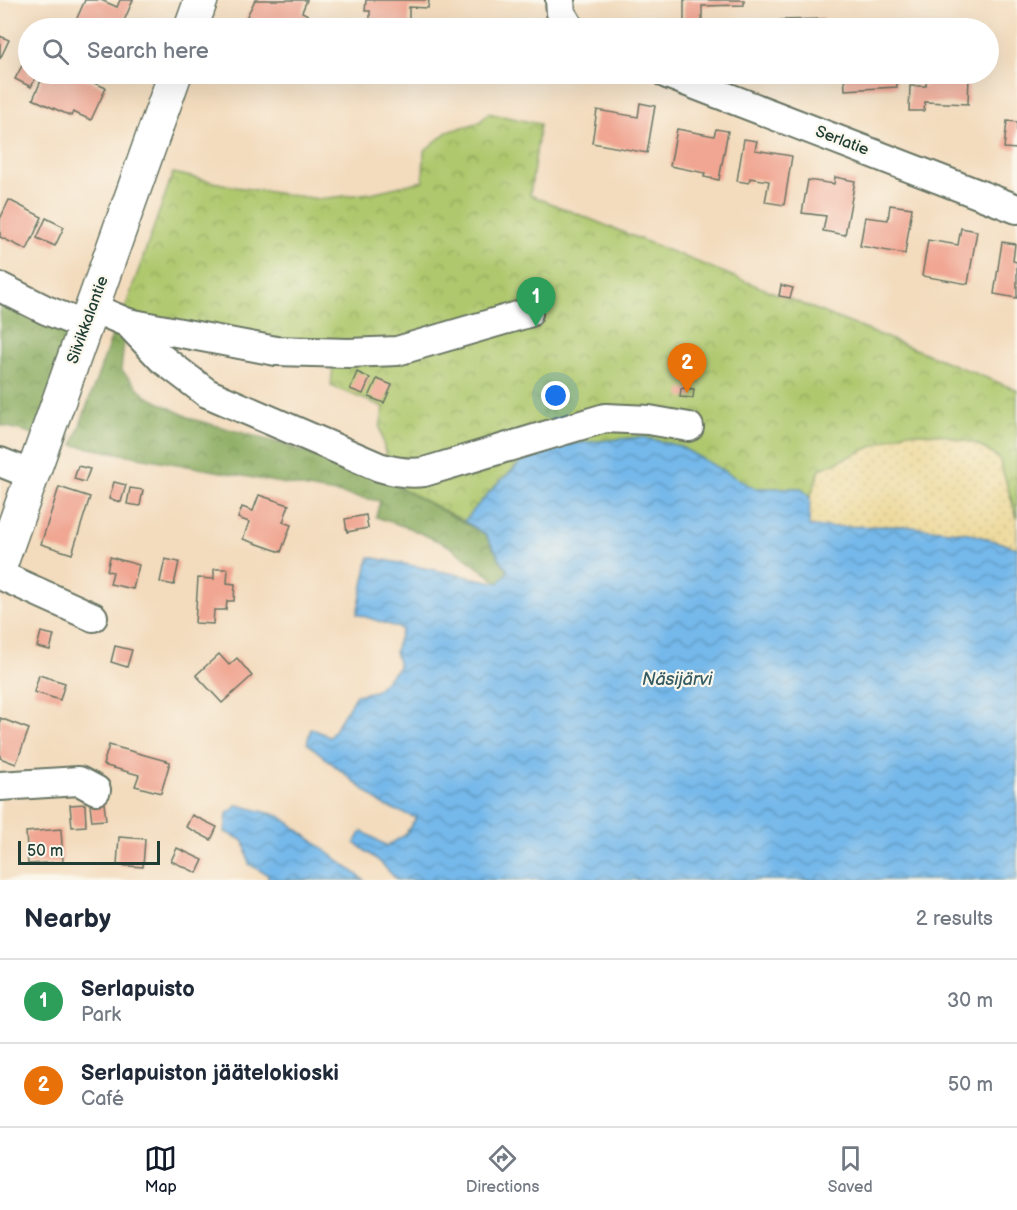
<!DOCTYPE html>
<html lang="en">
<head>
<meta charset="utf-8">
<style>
	body { margin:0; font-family:"Balsamiq Sans",sans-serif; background:#f2f2f3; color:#1f2937 }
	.scale { position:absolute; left:18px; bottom:15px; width:142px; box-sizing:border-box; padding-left:6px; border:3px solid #1f3d34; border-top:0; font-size:16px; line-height:21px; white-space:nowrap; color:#1f3d34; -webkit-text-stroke:4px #fbf7ec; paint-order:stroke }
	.you { position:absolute; left:556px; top:396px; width:21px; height:21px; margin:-15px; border:4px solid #fff; border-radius:50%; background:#1a73e8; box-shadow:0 0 0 9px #1a73e833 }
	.badge { display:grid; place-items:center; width:39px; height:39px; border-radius:50%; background:#111827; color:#fff; font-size:20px; font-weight:700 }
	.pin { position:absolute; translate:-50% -50px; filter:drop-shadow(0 2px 3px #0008) }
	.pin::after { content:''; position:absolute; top:32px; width:21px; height:18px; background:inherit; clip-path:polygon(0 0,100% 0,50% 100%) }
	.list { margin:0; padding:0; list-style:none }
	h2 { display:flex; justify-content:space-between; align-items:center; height:78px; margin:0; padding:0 24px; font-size:26px }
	h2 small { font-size:20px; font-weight:400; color:#747a83 }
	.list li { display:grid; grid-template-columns:39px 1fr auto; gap:18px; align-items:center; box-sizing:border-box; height:84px; padding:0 24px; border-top:2px solid #e0e1e3 }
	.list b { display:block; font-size:22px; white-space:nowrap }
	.list p { margin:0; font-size:20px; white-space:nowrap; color:#747a83 }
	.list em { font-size:20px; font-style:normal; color:#747a83 }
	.icon { flex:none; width:33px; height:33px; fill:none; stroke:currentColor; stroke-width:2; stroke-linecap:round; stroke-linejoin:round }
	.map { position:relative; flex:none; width:1017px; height:880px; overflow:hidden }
	.search { position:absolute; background:#fff; box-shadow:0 6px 24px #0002; left:18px; right:18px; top:18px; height:66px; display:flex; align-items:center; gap:15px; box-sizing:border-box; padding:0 21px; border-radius:33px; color:#747a83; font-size:22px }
	.sheet { height:246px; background:#fff }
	nav { display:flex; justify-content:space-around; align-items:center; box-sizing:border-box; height:84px; border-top:2px solid #e0e1e3; background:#fff; font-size:16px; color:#747a83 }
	nav a { display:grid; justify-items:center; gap:3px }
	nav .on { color:#111827 }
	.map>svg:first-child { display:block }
	.forest { fill:url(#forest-crowns); stroke:#55744a; stroke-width:1.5 }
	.sand { fill:url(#sand-dots); stroke:#868c69; stroke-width:1.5 }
	.park { fill:url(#park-crowns); stroke:#678250; stroke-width:1.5 }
	.water { fill:url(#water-waves); stroke:#4a7a8f; stroke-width:1.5 }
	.building { fill:#f0a692 }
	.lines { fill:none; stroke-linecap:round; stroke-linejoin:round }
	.minor-casing { stroke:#697564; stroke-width:32 }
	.major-casing { stroke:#697564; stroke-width:36 }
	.minor { stroke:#fff; stroke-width:28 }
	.major { stroke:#fff; stroke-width:33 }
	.labels { text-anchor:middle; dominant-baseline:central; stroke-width:4.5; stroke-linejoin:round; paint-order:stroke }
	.street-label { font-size:16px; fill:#1f3d34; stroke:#fbf7ec }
	.water-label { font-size:18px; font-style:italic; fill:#345c62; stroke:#fbf7ec }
</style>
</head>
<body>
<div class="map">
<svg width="1017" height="880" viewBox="0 0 1017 880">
	<defs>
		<pattern id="forest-crowns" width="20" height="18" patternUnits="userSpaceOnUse" patternTransform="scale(1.5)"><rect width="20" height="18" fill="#8bac60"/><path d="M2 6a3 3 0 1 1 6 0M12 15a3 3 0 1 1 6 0" fill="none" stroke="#718d50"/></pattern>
		<pattern id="sand-dots" width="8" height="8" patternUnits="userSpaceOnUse" patternTransform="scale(1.5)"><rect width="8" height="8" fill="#eeda9e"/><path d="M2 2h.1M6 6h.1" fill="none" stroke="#ccbc89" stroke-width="1.8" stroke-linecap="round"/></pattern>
		<pattern id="park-crowns" width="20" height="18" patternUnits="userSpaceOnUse" patternTransform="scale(1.5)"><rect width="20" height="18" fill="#afc86d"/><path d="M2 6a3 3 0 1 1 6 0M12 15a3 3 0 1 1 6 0" fill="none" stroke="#8ea45a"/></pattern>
		<pattern id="water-waves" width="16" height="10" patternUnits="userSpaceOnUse" patternTransform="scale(1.5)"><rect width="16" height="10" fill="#74b8ea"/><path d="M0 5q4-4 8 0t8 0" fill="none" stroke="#5f97be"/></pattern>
	</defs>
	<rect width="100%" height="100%" fill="#fbf7ec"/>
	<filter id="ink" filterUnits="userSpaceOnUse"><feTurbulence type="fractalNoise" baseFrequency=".0167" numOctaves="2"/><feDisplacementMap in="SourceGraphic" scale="12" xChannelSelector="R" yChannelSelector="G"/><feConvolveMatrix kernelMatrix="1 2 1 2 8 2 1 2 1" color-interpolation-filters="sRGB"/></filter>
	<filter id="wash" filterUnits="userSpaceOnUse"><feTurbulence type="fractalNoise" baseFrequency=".008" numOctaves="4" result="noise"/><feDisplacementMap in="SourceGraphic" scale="24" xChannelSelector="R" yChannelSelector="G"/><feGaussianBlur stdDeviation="1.35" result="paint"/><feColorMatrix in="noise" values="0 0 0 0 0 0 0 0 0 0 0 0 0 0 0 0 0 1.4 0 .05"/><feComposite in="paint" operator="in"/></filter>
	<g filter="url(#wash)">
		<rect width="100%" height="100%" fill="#f3dcbe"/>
		<g class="forest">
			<path d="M0,300L73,333L34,434L0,425Z"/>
			<path d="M113,333L125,334L121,370L146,396L192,419L279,443L384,479L485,534L508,572L499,583L449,546L409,528L376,517L380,501L73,445Z"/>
		</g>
		<path class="sand" d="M905,432L940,434L977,444L999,459L1017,518V548L969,533L808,527L810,498L820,469Z"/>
		<path class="park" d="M488,113L540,124L530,195L1017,390V518L999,458L977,444L940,434L906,432L820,469L810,498L801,488H754L679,446L642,437L568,444L528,456L493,488L464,521L384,479L387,463L380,427L384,407L331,386L333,365L124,311L173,173L236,187L319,199L371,193L423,181L424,151L447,132L480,122Z"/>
		<g class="water">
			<path d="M642,437L679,446L754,488H801L810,498L809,527L903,526L969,533L1017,548V880H397L380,862L355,843L362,831L387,846L405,835L416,818L383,805L307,743L311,728L330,737L356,695L375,691L399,667L395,651L402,629L357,614L369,557L499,583L508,571L485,534L464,521L493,488L528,456L568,444Z"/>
			<path d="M238,805L280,816L364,880H268V875L249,864L244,841L225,832L227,814Z"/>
		</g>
		<g id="blocks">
			<g class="building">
				<path d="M85,0H101L117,7L120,0H133L124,21L141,28L73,27Z"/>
				<path d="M255,0H307L302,12L308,15L301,28H247L249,25L244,22Z"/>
				<path d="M366,0H429L428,8L409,7V28H370V11H365Z"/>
				<path d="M684,0H744V5L702,6V24L684,25Z"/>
				<path d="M825,19V28H781V20Z"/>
				<path d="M0,36L9,40L0,59Z"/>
				<path d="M25,60L28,62V74H38L31,87L15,79Z"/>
				<path d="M44,74H73L106,88L91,120L73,112L71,116L33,99Z"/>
				<path d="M844,74H896L897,87L845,90Z"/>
				<path d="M927,74L969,76L968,104L925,102L924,111H909L910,86H926Z"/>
				<path d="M640,103L655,106L647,153L592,143L597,110L638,117Z"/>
				<path d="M1007,121L1017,122V149L1004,148Z"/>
				<path d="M677,129L714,136L716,129L728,131L719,180L704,177L705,173L670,166Z"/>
				<path d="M744,139L757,141L755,150L792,156L784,205L765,202L769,181L750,178L749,183L737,181Z"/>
				<path d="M835,177L855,181L845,235L823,231L826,216L802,213L808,180L834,184Z"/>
				<path d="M9,200L42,217L27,250L0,237V219Z"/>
				<path d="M890,205L912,208L905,254L860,246L865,217L888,220Z"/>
				<path d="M46,218L64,227L55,246L37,238Z"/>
				<path d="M961,228L977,231L968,284L922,276L928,240L958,245Z"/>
				<path d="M1002,242L1015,244L1013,261L1017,262V298L994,294Z"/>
				<path d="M781,285L793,288L790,298L779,296Z"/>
				<path d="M357,372L370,378L363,394L350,389Z"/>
				<path d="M377,379L392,385L384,403L369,397Z"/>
				<path d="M681,388L694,389L693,398L680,397Z"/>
				<path d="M78,466L90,469L85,482L74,479Z"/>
				<path d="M114,482L126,485L121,502L109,499Z"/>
				<path d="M59,487L90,497L72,554L41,544Z"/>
				<path d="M130,488L143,490L140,506L127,504Z"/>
				<path d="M259,495L289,505L283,522L291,525L281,552L243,539L249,522L238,518L242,507L253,511Z"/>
				<path d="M366,515L368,528L347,532L345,519Z"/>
				<path d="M110,557L139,565L133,589L110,584L113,572L107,571Z"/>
				<path d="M165,559L179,562L174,585L160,582Z"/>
				<path d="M214,569H228L227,583L235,584L234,601H227L226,610H214L213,624L195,623L198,578L214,579Z"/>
				<path d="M41,632L54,635L50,650L37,647Z"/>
				<path d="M115,646L132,650L127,667L111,662Z"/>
				<path d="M219,654L229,665L237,658L252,676L222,703L196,675Z"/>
				<path d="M39,675L65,683L60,700L34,692Z"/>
				<path d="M0,718L29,729L16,764L0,758Z"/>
				<path d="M109,745L170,762L161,793L135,786L139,775L103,765Z"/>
				<path d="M104,803L106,820L92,821L90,805Z"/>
				<path d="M85,804L86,826L72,827L70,805Z"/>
				<path d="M192,815L217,827L211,840L186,827Z"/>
				<path d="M61,829L63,862L28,864L26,832Z"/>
				<path d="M119,837L145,839L143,867L117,865Z"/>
				<path d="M177,848L203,860L197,873L171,861Z"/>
			</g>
		</g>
	</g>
	<g filter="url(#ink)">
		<use href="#blocks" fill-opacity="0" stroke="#697564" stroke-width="1.5"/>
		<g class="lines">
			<g class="minor-casing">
				<g id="minor">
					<path d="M560,0L561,13L570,28"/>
					<path d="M667,74L1017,209"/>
					<path d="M0,287L46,310L86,326"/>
					<path d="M93,308L128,323L161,358L207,393L379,467C395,472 408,474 424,472L605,418L649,420L689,427"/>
					<path d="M128,323L276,351L349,353L397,351L528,313"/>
					<path d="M0,462L33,475"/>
					<path d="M0,575L93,617"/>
					<path d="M0,786L79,781L96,790"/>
				</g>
			</g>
			<g class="major-casing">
				<g id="major">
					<path d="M191,28L201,0"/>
					<path d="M0,566L175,74"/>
				</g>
			</g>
			<use href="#minor" class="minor"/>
			<use href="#major" class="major"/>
		</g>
	</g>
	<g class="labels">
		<g class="street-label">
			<text transform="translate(842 141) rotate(21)">Serlatie</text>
			<text transform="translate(88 320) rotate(-70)">Siivikkalantie</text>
		</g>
		<g class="water-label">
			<text x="677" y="679">Näsijärvi</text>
		</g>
	</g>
</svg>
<div class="scale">50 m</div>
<div class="you"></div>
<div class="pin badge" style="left:536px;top:327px;background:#2e9e5b">1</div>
<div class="pin badge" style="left:687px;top:393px;background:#e8710a">2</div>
<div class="search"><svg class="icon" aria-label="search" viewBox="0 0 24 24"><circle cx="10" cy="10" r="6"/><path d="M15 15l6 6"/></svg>Search here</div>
</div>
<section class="sheet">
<h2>Nearby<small>2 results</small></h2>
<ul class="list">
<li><span class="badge" style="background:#2e9e5b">1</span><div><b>Serlapuisto</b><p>Park</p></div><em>30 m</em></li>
<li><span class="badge" style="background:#e8710a">2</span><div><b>Serlapuiston jäätelokioski</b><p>Café</p></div><em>50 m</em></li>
</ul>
</section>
<nav>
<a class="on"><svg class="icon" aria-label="map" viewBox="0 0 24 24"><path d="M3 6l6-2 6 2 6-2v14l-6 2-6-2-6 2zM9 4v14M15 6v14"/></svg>Map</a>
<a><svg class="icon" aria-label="directions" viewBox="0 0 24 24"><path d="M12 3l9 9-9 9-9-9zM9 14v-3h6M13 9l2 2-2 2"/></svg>Directions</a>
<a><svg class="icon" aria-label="saved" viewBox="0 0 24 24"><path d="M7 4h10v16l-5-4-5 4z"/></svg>Saved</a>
</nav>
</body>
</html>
